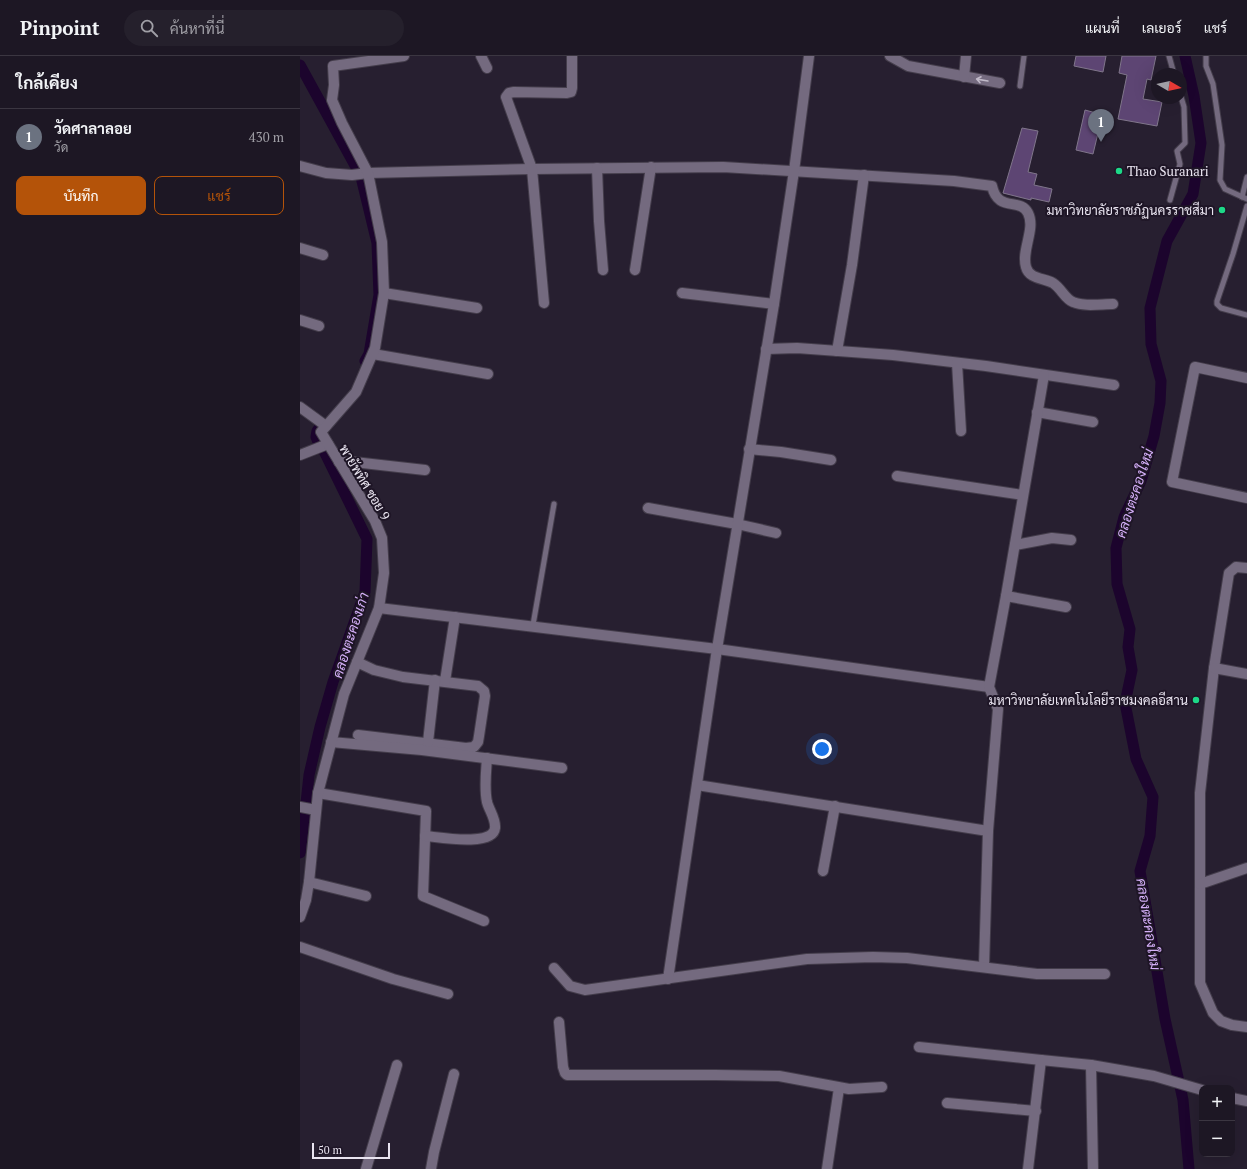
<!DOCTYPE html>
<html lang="th">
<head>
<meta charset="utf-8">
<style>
	body { margin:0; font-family:"PT Serif",Sarabun,serif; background:#25202c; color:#f1f3f6 }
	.controls { position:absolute; right:12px; bottom:12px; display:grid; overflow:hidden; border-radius:8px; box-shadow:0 4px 16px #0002 }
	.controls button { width:36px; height:36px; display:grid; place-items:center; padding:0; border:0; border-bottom:1px solid #3b3641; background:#1d1724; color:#f1f3f6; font:20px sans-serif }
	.compass { position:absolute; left:851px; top:12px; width:36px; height:36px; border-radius:50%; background:#1d1724; box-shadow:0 4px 16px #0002; rotate:99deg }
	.scale { position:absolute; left:12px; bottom:10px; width:78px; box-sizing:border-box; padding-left:4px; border:2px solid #e9e4f0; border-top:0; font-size:11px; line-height:14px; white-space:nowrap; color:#e9e4f0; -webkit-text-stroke:3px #1e1526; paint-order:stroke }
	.you { position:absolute; left:522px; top:693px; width:14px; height:14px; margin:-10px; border:3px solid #fff; border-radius:50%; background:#1a73e8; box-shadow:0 0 0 6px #1a73e833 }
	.badge { display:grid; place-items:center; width:26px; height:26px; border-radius:50%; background:#b45309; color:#fff; font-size:13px; font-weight:700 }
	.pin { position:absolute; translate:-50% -33px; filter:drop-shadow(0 1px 2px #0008) }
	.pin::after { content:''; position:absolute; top:21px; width:14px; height:12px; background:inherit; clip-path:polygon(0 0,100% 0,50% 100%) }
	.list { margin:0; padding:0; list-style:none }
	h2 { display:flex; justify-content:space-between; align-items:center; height:52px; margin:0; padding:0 16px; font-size:17px }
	h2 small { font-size:13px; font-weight:400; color:#a09fa6 }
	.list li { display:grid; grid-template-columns:26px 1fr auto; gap:12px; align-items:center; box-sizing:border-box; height:56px; padding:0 16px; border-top:1px solid #3b3641 }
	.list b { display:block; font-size:15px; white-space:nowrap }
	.list p { margin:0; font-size:13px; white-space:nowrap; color:#a09fa6 }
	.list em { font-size:13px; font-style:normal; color:#a09fa6 }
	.actions { display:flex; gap:8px; padding:12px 16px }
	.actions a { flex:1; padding:9px 0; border:1px solid #b45309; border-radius:8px; text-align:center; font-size:14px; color:#b45309 }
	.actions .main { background:#b45309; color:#fff }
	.icon { flex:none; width:22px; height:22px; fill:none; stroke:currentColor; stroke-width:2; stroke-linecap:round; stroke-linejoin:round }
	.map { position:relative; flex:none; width:947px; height:1113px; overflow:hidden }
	header { display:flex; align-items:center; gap:24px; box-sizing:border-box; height:56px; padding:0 20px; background:#1d1724; border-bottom:1px solid #3b3641 }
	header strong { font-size:19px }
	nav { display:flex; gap:22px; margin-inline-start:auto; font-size:14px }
	.search { width:280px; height:36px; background:#25202c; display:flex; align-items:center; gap:10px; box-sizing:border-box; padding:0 14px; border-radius:22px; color:#a09fa6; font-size:15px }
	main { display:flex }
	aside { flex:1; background:#1d1724 }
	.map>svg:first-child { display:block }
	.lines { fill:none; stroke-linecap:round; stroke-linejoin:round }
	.canal { stroke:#1c042d; stroke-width:11 }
	.building { fill:#5d4573; stroke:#80768b }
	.service-casing { stroke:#443d4b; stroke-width:7 }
	.minor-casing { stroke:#443d4b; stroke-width:12 }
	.service { stroke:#746a7f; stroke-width:5 }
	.minor { stroke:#746a7f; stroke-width:10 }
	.oneway { stroke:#c0b9c8 }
	.poi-dot { fill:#1dd988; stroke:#1e1526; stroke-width:1.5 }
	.labels { text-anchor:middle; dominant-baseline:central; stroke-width:4; stroke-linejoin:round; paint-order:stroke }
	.poi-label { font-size:13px; fill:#e9e4f0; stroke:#1e1526; text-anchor:end }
	.street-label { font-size:13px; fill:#e9e4f0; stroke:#1e1526 }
	.water-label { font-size:14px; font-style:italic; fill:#d4aff8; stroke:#1e1526 }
</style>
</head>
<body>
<header>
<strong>Pinpoint</strong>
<div class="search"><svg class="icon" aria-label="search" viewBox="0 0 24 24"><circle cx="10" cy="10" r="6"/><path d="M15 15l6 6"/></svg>ค้นหาที่นี่</div>
<nav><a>แผนที่</a><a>เลเยอร์</a><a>แชร์</a></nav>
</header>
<main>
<aside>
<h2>ใกล้เคียง<small></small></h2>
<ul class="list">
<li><span class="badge" style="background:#6b7280">1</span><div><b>วัดศาลาลอย</b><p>วัด</p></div><em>430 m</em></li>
</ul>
<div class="actions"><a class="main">บันทึก</a><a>แชร์</a></div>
</aside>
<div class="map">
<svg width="947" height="1113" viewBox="0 0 947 1113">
	<rect width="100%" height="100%" fill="#271f30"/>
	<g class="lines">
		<g class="canal">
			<path d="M885,0L894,40L901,87L893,138L867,185L850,252L851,288L861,325L860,347L854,380L841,425L824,461L816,492L817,528L830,573L828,591L832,614L825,647L836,703L853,741L850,780L840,815L865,963L883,1044L889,1113"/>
			<path d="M0,9L57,113"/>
			<path d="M61,121L77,187L79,239L69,298L65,305"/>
			<path d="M18,386L16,381L17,375L20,371"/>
			<path d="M6,747L9,719L20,671L33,626L65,536L67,483L23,393"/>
			<path d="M0,797L5,757"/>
		</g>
	</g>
	<g class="building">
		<path d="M776,0H806L803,16L774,10Z"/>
		<path d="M822,0H856L851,24L847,23L843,43L862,46L857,70L818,63L827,19L819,17Z"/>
		<path d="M785,54L796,57L793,72L799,73L793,98L776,94Z"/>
		<path d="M722,72L738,75L728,116L737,118L734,129L752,133L749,146L731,142V144L703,137Z"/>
	</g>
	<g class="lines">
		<g class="service-casing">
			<g id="service">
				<path d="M869,0L874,18"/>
				<path d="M906,0V10L913,28L922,89L920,124L925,133L947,143"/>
				<path d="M720,30L724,0"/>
				<path d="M942,141L947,121"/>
				<path d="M870,144L880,108L877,95L885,87V86L884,51L881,41"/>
				<path d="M947,150L933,198L917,245V248L921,252L947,259"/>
				<path d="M233,569L254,448"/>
			</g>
		</g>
		<g class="minor-casing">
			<g id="minor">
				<path d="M181,0L187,12"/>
				<path d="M590,0L608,10L700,27"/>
				<path d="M664,21L666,0"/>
				<path d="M0,110L26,117L52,119L68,117L232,113L423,111L654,125L692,130C698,157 720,141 728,157C736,173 721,194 726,211C729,223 744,222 753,227C761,232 765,243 773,246C785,251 801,248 813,248"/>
				<path d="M297,112L299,165L303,214"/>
				<path d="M0,192L23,199"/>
				<path d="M335,214L351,111"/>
				<path d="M84,237L177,252"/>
				<path d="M382,237L474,248"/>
				<path d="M244,247L232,113L206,41L209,37L214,36L267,37L271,36L272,32V0"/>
				<path d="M0,264L19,270"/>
				<path d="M466,293L497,292L593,299L686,310L814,329"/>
				<path d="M537,295L552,209L564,119"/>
				<path d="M73,298L188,318"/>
				<path d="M657,307L661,375"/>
				<path d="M947,322L895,311L872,426L947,442"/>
				<path d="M0,351L26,370"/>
				<path d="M737,356L793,366"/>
				<path d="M449,393L481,396L531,404"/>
				<path d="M0,399L28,388"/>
				<path d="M39,406H54L125,414"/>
				<path d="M597,420L723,439"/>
				<path d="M348,452L437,468L476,477"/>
				<path d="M715,489L752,482L771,484"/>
				<path d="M947,512L936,511L929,517L914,612L900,737V927L913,957L921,965L932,969L947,971"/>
				<path d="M706,540L766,551"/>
				<path d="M79,552L417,593L689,631"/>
				<path d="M57,606L74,614L103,621L178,630L184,635L185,640L179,680L178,686L174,691L166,692L58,679"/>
				<path d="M914,612L947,618"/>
				<path d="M145,625L155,561"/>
				<path d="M31,686L122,694L262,712"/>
				<path d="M128,686L135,624"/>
				<path d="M397,729L688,775"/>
				<path d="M18,737L126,755L123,840L184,865"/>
				<path d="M0,751L16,754"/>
				<path d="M125,780C138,781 193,791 195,772C196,763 189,754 187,746C184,732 186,717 187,702"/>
				<path d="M523,815L535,750"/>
				<path d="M9,826L66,840"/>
				<path d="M900,828L947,812"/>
				<path d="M0,861L6,844L9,826L18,737L44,638L79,552L84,517L82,482L75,465L21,376L56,336L75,292L84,237L82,186L68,117L42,67L32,44L34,29L33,10L104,0"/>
				<path d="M0,891L93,923L148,938"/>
				<path d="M684,911L688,775L698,653L689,631L706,540L744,319"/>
				<path d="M254,912L270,930L285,934L507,903L573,901L607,902L737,918H805"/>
				<path d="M368,923L417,593L474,248L494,115L509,0"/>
				<path d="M259,966L263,1011L265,1017L267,1019H415L479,1020L549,1033L582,1031"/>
				<path d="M619,991L741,1004"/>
				<path d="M791,1009L793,1113"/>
				<path d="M932,1042L947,1045"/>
				<path d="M647,1047L736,1055"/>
				<path d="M66,1113L97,1009"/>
				<path d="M131,1113L134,1096L154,1018"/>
				<path d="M527,1113L539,1032"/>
				<path d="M728,1113L741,1004L791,1009L854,1020L902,1034"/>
			</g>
		</g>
		<use href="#service" class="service"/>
		<use href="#minor" class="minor"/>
	</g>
	<defs><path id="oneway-shaft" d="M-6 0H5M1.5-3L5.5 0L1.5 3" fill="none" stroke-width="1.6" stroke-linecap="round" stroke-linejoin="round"/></defs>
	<use class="oneway" href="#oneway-shaft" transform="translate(682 24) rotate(-170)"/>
	<g class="poi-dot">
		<circle cx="819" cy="115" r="4"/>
		<circle cx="922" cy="154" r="4"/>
		<circle cx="896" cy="644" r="4"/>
	</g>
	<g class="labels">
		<g class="poi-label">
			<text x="827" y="115" text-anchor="start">Thao Suranari</text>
			<text x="914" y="154">มหาวิทยาลัยราชภัฏนครราชสีมา</text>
			<text x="888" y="644">มหาวิทยาลัยเทคโนโลยีราชมงคลอีสาน</text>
		</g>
		<g class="street-label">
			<text transform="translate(65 426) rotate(59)">พายัพทิศ ซอย 9</text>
		</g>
		<g class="water-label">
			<text transform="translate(834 437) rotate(-72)">คลองตะคองใหม่</text>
			<text transform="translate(50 579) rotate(-72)">คลองตะคองเก่า</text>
			<text transform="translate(849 868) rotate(81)">คลองตะคองใหม่</text>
		</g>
	</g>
</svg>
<div class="controls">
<button>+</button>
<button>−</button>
</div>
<svg class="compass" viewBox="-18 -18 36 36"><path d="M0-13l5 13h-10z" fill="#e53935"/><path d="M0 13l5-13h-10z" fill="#a09fa6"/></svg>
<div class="scale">50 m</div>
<div class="you"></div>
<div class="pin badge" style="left:801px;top:86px;background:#6b7280">1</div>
</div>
</main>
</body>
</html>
